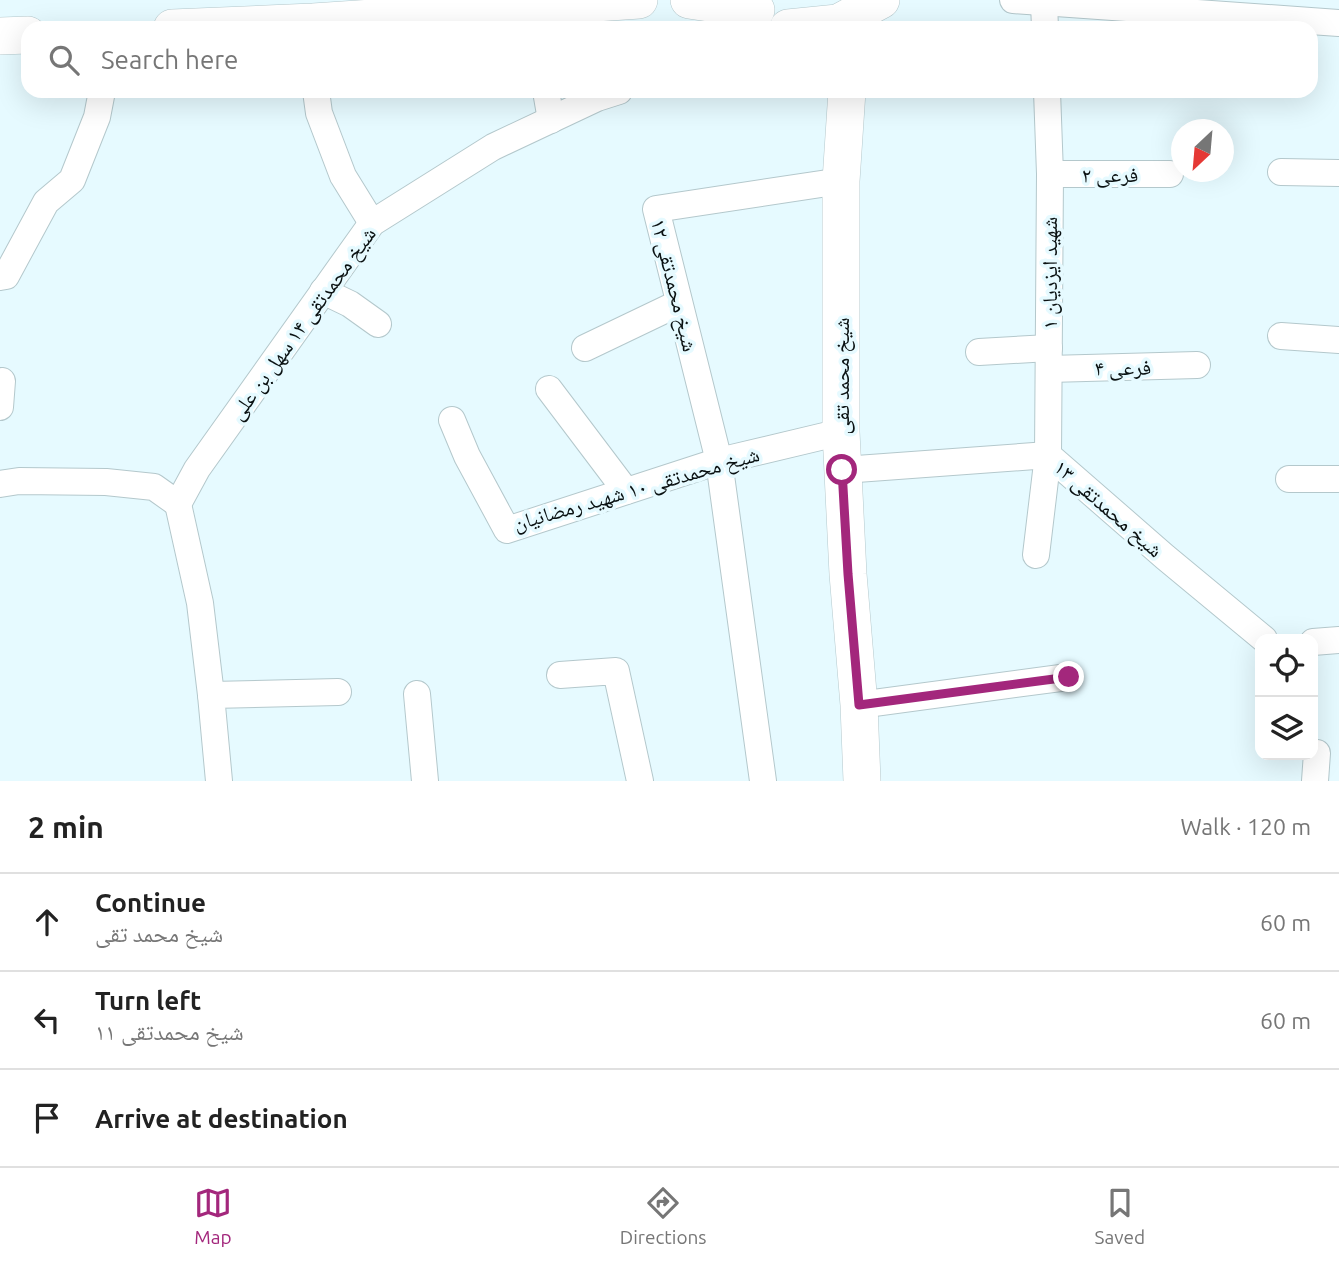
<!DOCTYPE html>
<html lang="en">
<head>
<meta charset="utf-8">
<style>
	body { margin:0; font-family:Ubuntu,"Noto Naskh Arabic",sans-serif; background:#f6f6f6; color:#222 }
	.controls { position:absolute; right:21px; bottom:21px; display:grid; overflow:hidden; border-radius:14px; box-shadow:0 7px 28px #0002 }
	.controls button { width:63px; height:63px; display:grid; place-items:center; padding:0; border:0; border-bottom:2px solid #e0e0e0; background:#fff; color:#222; font:35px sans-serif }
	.compass { position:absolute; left:1171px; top:119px; width:63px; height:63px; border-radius:50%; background:#fff; box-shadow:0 7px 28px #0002; rotate:206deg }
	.stop { position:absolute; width:21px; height:21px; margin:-16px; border:5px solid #a3277c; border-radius:50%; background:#fff }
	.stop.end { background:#a3277c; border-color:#fff; box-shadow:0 2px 7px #0008 }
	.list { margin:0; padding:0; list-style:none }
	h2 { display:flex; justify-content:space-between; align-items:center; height:91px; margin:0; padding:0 28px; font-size:30px }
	h2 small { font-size:23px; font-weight:400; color:#767676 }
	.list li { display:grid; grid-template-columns:46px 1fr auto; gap:21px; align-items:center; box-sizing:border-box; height:98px; padding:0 28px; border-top:2px solid #e0e0e0 }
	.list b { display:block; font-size:26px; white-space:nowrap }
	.list p { margin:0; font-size:23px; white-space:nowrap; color:#767676 }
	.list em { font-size:23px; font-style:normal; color:#767676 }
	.icon { flex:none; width:38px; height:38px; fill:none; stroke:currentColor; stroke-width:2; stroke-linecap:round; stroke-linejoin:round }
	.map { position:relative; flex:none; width:1339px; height:781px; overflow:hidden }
	.search { position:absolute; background:#fff; box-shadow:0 7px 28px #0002; left:21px; right:21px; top:21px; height:77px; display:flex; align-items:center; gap:18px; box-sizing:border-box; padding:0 24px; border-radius:21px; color:#767676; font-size:26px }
	.sheet { height:385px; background:#fff }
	nav { display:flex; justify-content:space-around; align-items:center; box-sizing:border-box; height:98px; border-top:2px solid #e0e0e0; background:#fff; font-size:19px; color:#767676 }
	nav a { display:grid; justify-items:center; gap:4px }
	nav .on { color:#a3277c }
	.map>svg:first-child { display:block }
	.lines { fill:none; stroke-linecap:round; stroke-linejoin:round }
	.street-casing { stroke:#b4c8cc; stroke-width:28 }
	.secondary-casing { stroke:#b4c8cc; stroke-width:38 }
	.street { stroke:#fff; stroke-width:26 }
	.secondary { stroke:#fff; stroke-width:37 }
	.route { stroke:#a3277c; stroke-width:9 }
	.labels { text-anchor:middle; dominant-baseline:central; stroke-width:7; stroke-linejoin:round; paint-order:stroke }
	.street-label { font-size:21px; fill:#0a1112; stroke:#e6faff }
</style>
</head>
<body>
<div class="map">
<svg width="1339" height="781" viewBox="0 0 1339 781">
	<rect width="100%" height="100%" fill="#e6faff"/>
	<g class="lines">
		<g class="street-casing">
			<g id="street">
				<path d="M1013,0L1339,23"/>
				<path d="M1044,3L1045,28"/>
				<path d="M316,91L319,113L343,176L372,223"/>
				<path d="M546,91L551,120"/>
				<path d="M1281,172L1339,173"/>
				<path d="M1050,174H1170"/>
				<path d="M0,277L6,276L46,202L72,180L97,117L102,91"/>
				<path d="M323,291L350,304L378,324"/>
				<path d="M1281,336L1339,340"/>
				<path d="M585,348L679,303"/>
				<path d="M979,352L1049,348"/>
				<path d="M1049,369L1197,365"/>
				<path d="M549,389L626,491"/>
				<path d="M0,407L2,381"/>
				<path d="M452,420L467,456L507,530L719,461L841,432"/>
				<path d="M843,470L1048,455L1165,557L1264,639"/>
				<path d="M1289,479H1339"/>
				<path d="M0,484L19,481L106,482L154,487L178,504L197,469L372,223L493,147L597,98L619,91"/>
				<path d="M178,504L200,603L211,695"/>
				<path d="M1036,555L1048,455L1050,174L1047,91"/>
				<path d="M1313,642L1339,640"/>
				<path d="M560,675L616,671L640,781"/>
				<path d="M417,694L425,781"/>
				<path d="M859,705L1068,677"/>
				<path d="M219,781L211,695L338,692"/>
				<path d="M763,781L719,461L656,209L841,181"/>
				<path d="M1315,781L1317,753"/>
			</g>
		</g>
		<g class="secondary-casing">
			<g id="secondary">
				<path d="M689,0L756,10"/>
				<path d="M172,28L313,22L639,0"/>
				<path d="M788,28L838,23L881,0"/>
				<path d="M0,36L28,35"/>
				<path d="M847,91L841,181V432L848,574L859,705L862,781"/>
			</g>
		</g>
		<use href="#street" class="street"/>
		<use href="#secondary" class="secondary"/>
	</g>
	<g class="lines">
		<path class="route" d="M842,470L848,574L859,705L1069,677"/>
	</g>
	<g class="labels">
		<g class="street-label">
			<text x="1110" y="174">فرعی ۲</text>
			<text transform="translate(1049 273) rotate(-90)">شهید ایزدیان ۱</text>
			<text transform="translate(675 285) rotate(76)">شیخ محمدتقی ۱۲</text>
			<text transform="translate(302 323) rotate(-54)">شیخ محمدتقی ۱۴ سهل بن علی</text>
			<text transform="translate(1123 367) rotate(-1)">فرعی ۴</text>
			<text transform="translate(841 376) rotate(-90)">شیخ محمد تقی</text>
			<text transform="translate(636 488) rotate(-16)">شیخ محمدتقی ۱۰ شهید رمضانیان</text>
			<text transform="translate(1109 508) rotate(41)">شیخ محمدتقی ۱۳</text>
		</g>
	</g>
</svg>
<div class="controls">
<button><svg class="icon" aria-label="locate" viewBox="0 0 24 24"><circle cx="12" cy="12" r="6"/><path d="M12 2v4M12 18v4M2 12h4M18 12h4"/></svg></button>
<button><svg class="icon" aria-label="layers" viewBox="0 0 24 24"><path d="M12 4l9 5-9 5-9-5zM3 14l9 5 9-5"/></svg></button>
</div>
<svg class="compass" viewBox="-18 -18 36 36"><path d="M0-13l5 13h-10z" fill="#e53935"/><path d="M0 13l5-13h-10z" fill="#767676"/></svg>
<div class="stop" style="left:842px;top:470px"></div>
<div class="stop end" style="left:1069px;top:677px"></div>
<div class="search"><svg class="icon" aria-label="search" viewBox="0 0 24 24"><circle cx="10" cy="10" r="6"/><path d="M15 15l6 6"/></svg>Search here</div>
</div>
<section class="sheet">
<h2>2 min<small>Walk · 120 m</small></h2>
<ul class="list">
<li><svg class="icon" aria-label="ahead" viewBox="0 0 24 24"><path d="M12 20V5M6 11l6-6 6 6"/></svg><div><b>Continue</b><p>شیخ محمد تقی</p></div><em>60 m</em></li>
<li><svg class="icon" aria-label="left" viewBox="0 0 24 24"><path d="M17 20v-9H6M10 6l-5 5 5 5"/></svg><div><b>Turn left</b><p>شیخ محمدتقی ۱۱</p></div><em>60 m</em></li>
<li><svg class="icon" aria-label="arrive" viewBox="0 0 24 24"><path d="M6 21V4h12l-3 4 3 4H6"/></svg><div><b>Arrive at destination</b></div></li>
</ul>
</section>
<nav>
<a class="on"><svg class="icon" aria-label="map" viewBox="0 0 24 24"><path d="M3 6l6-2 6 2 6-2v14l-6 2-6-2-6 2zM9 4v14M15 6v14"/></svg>Map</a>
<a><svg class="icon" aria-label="directions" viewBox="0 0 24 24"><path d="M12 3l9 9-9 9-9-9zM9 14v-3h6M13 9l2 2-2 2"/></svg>Directions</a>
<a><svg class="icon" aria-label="saved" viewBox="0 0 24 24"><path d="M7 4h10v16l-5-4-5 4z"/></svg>Saved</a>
</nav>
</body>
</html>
